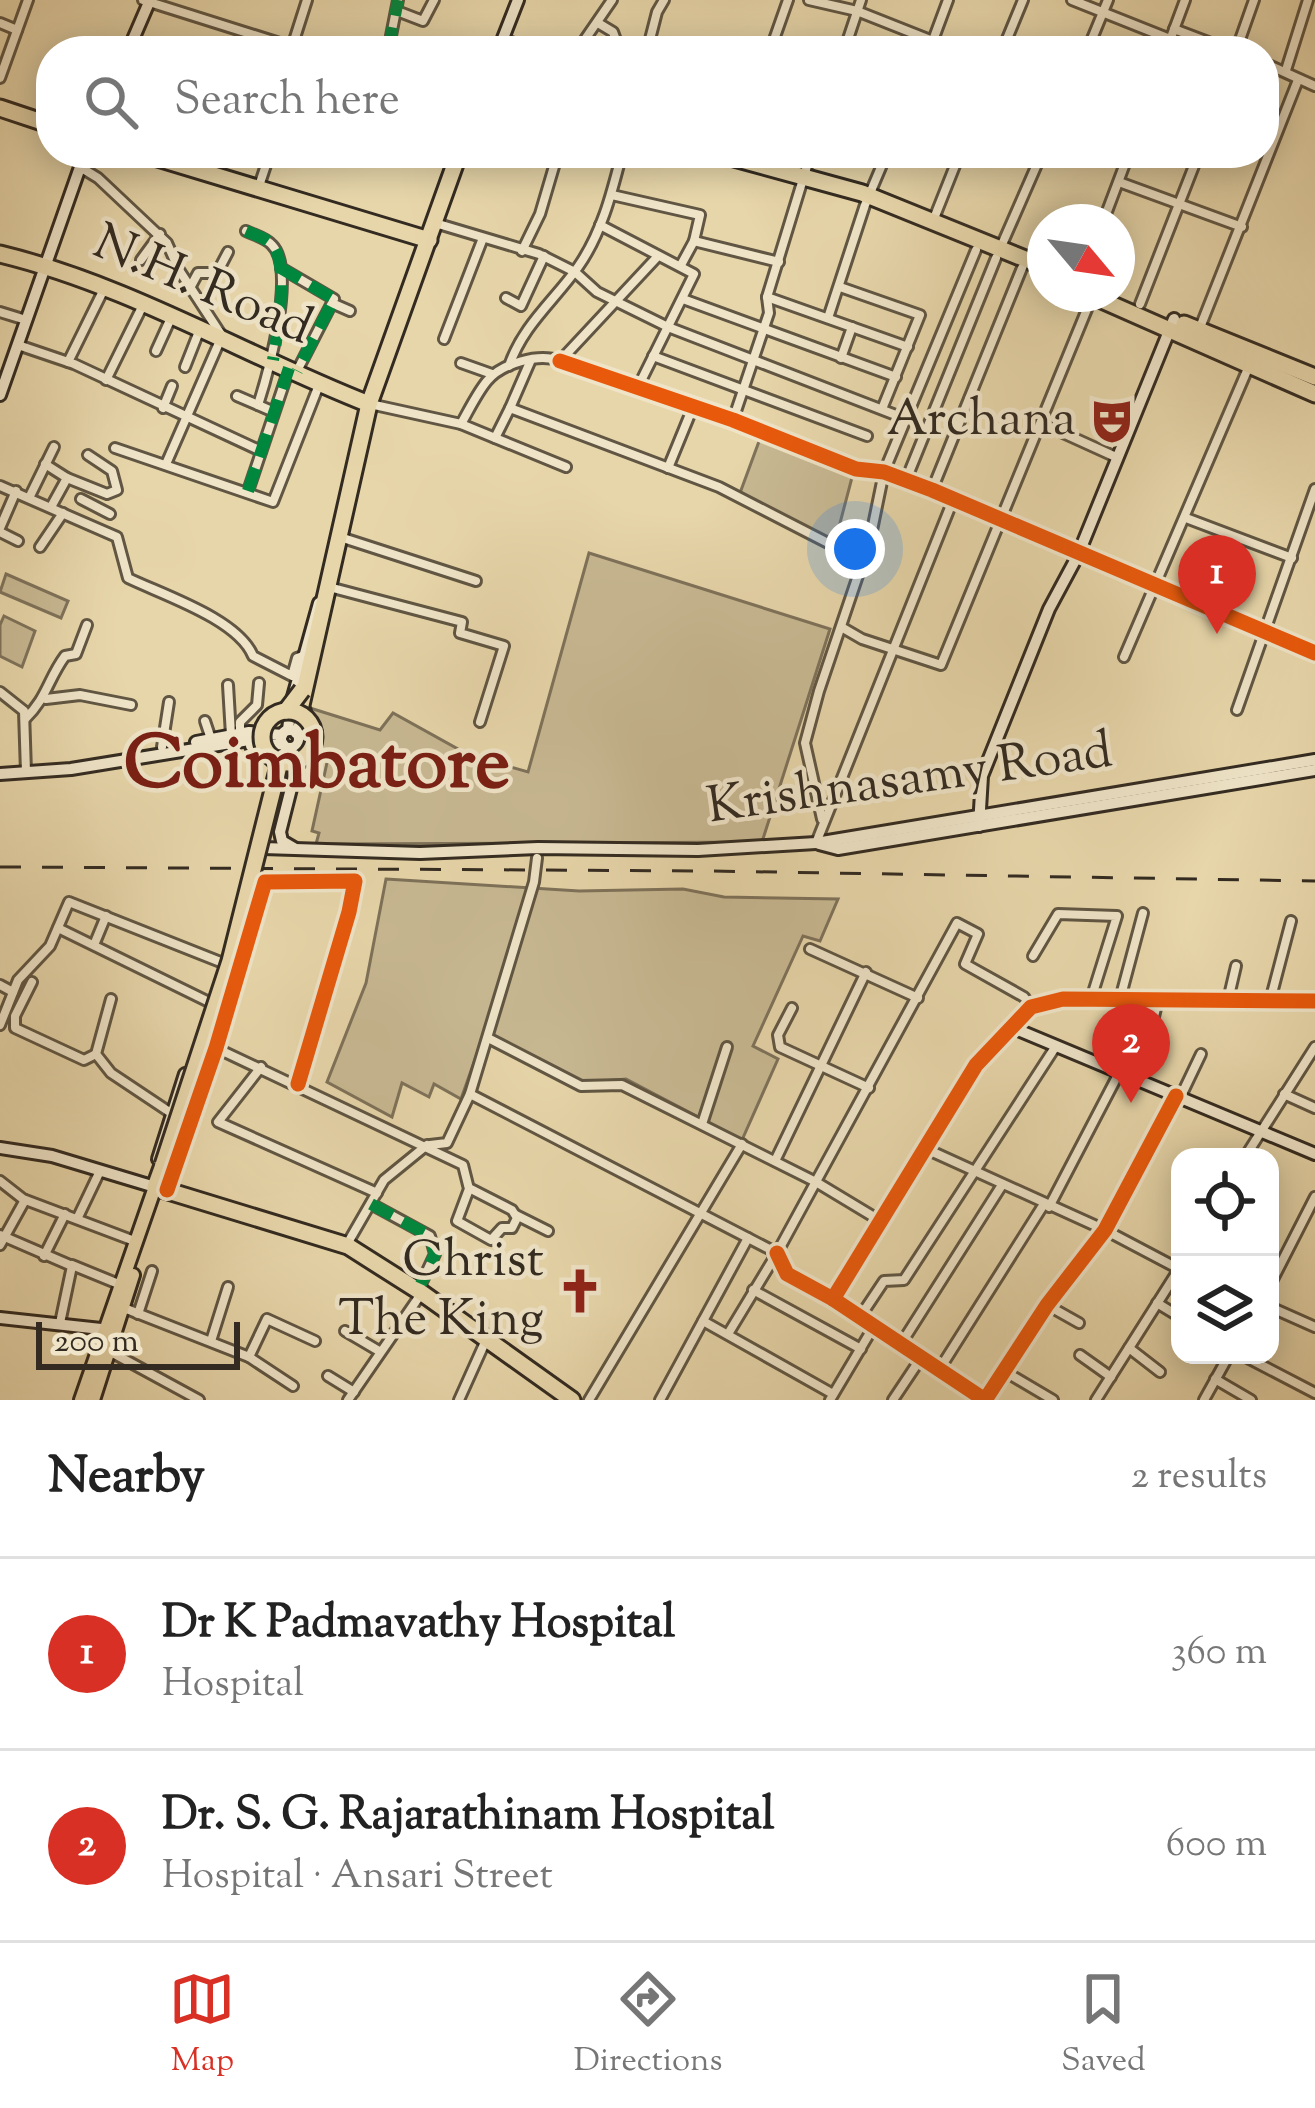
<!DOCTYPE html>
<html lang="en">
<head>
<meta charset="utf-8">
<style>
	body { margin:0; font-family:"Sorts Mill Goudy",serif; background:#f2f2f2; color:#222 }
	.controls { position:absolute; right:36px; bottom:36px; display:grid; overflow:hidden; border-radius:24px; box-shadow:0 6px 30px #0003 }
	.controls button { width:108px; height:108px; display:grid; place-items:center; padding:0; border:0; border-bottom:3px solid #e0e0e0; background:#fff; color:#222; font:60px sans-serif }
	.compass { position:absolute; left:1027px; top:204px; width:108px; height:108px; border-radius:50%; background:#fff; box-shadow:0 6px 30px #0003; rotate:119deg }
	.scale { position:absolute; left:36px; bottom:30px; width:204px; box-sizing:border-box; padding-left:12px; border:6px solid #332b21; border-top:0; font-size:33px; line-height:42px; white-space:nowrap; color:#332b21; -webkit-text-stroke:9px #efe4c8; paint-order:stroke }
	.you { position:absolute; left:855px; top:549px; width:42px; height:42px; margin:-30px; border:9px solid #fff; border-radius:50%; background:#1a73e8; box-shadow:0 0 0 18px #1a73e833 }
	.badge { display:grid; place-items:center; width:78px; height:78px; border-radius:50%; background:#d93025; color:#fff; font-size:39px; font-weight:700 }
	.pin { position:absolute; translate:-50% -99px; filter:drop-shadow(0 3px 6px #0008) }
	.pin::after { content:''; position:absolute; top:63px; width:42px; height:36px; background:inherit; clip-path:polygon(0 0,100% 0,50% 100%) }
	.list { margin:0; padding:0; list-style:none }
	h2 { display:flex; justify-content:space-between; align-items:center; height:156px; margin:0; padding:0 48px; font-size:51px }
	h2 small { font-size:39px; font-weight:400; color:#767676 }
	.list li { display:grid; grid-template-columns:78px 1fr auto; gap:36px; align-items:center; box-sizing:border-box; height:192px; padding:0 48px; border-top:3px solid #e0e0e0 }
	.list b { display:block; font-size:45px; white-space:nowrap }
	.list p { margin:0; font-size:39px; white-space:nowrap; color:#767676 }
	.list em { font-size:39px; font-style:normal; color:#767676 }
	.icon { flex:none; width:66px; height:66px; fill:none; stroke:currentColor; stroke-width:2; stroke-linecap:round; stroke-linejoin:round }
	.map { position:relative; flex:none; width:1315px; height:1400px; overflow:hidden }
	.search { position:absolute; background:#fff; box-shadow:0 6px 30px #0003; left:36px; right:36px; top:36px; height:132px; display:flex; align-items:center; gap:30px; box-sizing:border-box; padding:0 42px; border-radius:48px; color:#767676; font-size:45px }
	.sheet { height:540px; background:#fff }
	nav { display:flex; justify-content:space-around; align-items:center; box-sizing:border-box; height:168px; border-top:3px solid #e0e0e0; background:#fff; font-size:33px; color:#767676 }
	nav a { display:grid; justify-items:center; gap:6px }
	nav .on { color:#d93025 }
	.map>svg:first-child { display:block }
	.green { fill:#c8b993; stroke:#7e725a; stroke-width:3 }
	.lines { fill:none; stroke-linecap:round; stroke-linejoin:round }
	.street-casing { stroke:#605643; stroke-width:14 }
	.secondary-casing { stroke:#332b21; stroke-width:16 }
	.primary-casing { stroke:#332b21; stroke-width:18 }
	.highway-casing { stroke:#332b21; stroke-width:21 }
	.street { stroke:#efe4c8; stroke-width:8 }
	.secondary { stroke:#efe4c8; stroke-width:10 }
	.primary { stroke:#e7d6aa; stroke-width:12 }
	.highway { stroke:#e7d6aa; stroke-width:15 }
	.rail { stroke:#332b21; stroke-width:3; stroke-dasharray:21 21; stroke-linecap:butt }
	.highway-bridge-casing { stroke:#332b21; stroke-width:21; stroke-linecap:butt }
	.highway-bridge { stroke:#e7d6aa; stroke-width:15 }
	.quiet { stroke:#00873e; stroke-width:12; stroke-dasharray:24 12; stroke-linecap:butt }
	.cycleway-casing { stroke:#efe4c8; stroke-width:22 }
	.cycleway { stroke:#e8590c; stroke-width:15 }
	.labels { text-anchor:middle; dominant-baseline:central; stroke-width:9; stroke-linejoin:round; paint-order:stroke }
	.street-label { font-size:51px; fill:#332b21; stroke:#efe4c8 }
	.poi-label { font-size:51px; fill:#332b21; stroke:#efe4c8; text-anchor:end }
	.town-label { font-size:75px; font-weight:bold; fill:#7a1f14; stroke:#efe4c8 }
</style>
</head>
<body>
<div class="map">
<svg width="1315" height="1400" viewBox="0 0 1315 1400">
	<rect width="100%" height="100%" fill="#e7d6aa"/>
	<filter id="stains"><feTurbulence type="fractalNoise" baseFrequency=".00167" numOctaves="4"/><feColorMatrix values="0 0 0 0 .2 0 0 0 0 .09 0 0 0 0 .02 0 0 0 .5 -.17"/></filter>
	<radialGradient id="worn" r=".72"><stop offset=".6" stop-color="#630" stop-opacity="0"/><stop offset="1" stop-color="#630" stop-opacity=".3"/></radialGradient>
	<g class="green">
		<path d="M761,436L854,470L835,542L740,493Z"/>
		<path d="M589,553L830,629L762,842L316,844L319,833L312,831L328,758L319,756L320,731L310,708L380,730L393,713L469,755L528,772Z"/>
		<path d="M6,574L68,601L61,618L0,592Z"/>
		<path d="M4,616L35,631L22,667L0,656V625Z"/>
		<path d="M386,879L579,891L683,889L724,897L838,899L820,941L803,936L753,1046L778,1059L742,1140L626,1079L585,1083L484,1034L461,1099L434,1084L429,1097L402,1083L392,1117L327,1082L366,983Z"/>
	</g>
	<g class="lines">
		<g class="street-casing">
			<g id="street">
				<path d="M143,0L305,51"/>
				<path d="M809,0L857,11L958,51"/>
				<path d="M1072,0L1170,39"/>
				<path d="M397,11L423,21L434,0"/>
				<path d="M0,23L17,30"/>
				<path d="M598,23L613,32L620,51"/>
				<path d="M1174,29L1232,51"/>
				<path d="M503,39L536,51"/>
				<path d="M292,47L307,0"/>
				<path d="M388,51L398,0"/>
				<path d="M577,51L612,0"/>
				<path d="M647,51L657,12L664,0"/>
				<path d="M770,51L788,0"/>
				<path d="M844,51L861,0"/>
				<path d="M929,51L948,0"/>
				<path d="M1002,51L1023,0"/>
				<path d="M1087,51L1108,0"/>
				<path d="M1166,51L1185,0"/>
				<path d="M1236,51L1254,0"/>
				<path d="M1264,63L1315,86"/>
				<path d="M1286,70L1308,0"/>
				<path d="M0,78L28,0"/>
				<path d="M80,167L98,178L167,243L179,270L222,336L166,464"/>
				<path d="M1119,182L1242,227"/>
				<path d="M259,186L270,153"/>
				<path d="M612,195L700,215L694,241L779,262"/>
				<path d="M933,221L960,153"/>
				<path d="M1103,222L1129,153"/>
				<path d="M435,223L539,254L575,272L597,292L668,327L906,419"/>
				<path d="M600,225L694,274L637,389"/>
				<path d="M246,231C254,235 266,238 272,245C297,270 268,374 258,405L274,412"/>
				<path d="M1000,249L1042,153"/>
				<path d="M522,251L540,214L558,153"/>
				<path d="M141,260L160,234"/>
				<path d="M681,265L694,241"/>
				<path d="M281,268L334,299L297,371"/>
				<path d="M191,286L198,273H217L228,252"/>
				<path d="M840,287L920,315L882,409"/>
				<path d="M767,297L908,347"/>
				<path d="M506,298L521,306L544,256"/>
				<path d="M683,299L896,377"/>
				<path d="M334,304L350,311"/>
				<path d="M1140,304L1199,153"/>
				<path d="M0,312L26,320"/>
				<path d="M828,318L865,205L887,153"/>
				<path d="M1199,330L1298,80"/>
				<path d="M444,339L483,238"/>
				<path d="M18,345L74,364L261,451"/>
				<path d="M156,351L171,318"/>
				<path d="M653,356L867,436"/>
				<path d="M841,358L852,327"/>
				<path d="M560,361L733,420L856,469L884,472L932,490L1315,653"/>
				<path d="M68,362L104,289"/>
				<path d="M461,363L492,374"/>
				<path d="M509,366C523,325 554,301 578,267C602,233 612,192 622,153"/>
				<path d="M185,367L200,329"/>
				<path d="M106,380L143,305"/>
				<path d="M237,396L258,405"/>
				<path d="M370,404L461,424L566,467"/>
				<path d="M163,408L172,386"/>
				<path d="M510,408L530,362"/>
				<path d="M733,420L769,313L767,297L811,153"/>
				<path d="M1041,423L1118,458"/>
				<path d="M461,424C469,410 477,393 487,381C502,363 539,353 560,361L658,256"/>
				<path d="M495,438L510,408L719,487L863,561"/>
				<path d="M115,448L273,502L319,385"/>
				<path d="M45,464L67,478L107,494L117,490L112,471L88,455"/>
				<path d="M668,468L693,407"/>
				<path d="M906,480L996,258"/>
				<path d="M0,486L117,537L128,578C163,595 238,619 253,656L292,676L297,658L303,656"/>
				<path d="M932,490L1022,268"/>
				<path d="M248,491L289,369"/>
				<path d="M30,496L54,447"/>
				<path d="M81,499L110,514"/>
				<path d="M51,507L67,478"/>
				<path d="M1186,518L1292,558"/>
				<path d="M0,528L16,491"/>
				<path d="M0,532L18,541"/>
				<path d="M340,537L476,581"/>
				<path d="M40,547L63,513"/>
				<path d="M329,587L462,622L460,633L504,646L480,722"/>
				<path d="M843,628L862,639L941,665L1092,297"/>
				<path d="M1124,657L1249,366"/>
				<path d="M228,685L231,735"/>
				<path d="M0,692L24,711L26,772"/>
				<path d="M46,699L80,695L131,705"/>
				<path d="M1237,710L1315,489"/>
				<path d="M25,719C47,698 48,679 65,656L76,654L87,625"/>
				<path d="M205,721L211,739"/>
				<path d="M240,734V722L257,705L259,683"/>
				<path d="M162,747L169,702"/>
				<path d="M822,819L805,743L819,691L870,540L884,472L976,250"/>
				<path d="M816,843L953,500"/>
				<path d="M263,889L267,879L355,881L349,912L298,1084"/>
				<path d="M58,928L211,1003"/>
				<path d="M94,945L106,916"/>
				<path d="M810,949L918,998"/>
				<path d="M1033,956L1058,914L1117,916L1091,999"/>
				<path d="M32,982L15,1016V1028L84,1060L96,1054"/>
				<path d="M0,985L13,992"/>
				<path d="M111,999L96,1054L111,1073L171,1113"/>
				<path d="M1120,999L1143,913"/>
				<path d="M1228,1000L1236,966"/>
				<path d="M1270,1001L1291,921"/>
				<path d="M792,1008L778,1035L780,1047L869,1088"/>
				<path d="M0,1025L18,980L50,946L69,902L223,963"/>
				<path d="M488,1038L581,1086L622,1085L816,1182L879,1220"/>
				<path d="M216,1048L463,1165L469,1189L457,1221L491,1240L502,1228H512L517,1218L512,1210L469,1188"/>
				<path d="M261,1067L218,1122L377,1193"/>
				<path d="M1129,1074L1152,1025L1158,1000"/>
				<path d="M470,1094L777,1253"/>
				<path d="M1284,1094L1315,1108"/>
				<path d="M1180,1098L1201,1054"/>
				<path d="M702,1124L727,1047"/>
				<path d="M430,1145L447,1143L470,1094L534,882L537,858"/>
				<path d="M924,1148L1105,1230L1179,1269"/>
				<path d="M1245,1157L1315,1047"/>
				<path d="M775,1161L866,972"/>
				<path d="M0,1181L23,1199L137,1242"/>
				<path d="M371,1204L430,1236L435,1254L421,1284"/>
				<path d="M1049,1207L1120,1071"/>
				<path d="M516,1215L548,1231"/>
				<path d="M78,1217L100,1171"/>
				<path d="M0,1235L72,1266L60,1323"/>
				<path d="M350,1239L384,1180L427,1145"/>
				<path d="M0,1245L25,1200"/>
				<path d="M777,1253L787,1274L833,1299L985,1400L1047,1305L1105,1230L1176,1096"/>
				<path d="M44,1256L65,1214"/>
				<path d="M72,1265L121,1285"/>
				<path d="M1270,1285L1315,1197"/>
				<path d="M753,1290L861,1349"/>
				<path d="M833,1299L976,1065L1031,1007L1063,999L1315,1001"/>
				<path d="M1157,1303L1180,1317"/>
				<path d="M1047,1305L1079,1323"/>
				<path d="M1270,1307L1315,1327"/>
				<path d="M124,1308L249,1357L267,1319L315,1341"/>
				<path d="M138,1314L152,1271"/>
				<path d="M860,1317L884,1281L904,1280L1056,1046"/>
				<path d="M703,1321L833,1394"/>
				<path d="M345,1331L379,1351"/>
				<path d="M728,1334L777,1253L957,923L978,934L965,964L1024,997L1031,1007"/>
				<path d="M211,1341L228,1287"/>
				<path d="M901,1344L1002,1185"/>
				<path d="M1129,1348L1160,1372"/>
				<path d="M109,1351L199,1400"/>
				<path d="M1080,1355L1111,1377"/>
				<path d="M1242,1355L1315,1393"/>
				<path d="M249,1357L293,1386"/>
				<path d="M939,1370L1044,1204"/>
				<path d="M1004,1371L1053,1400"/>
				<path d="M328,1376L354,1392"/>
				<path d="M1215,1379L1251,1400"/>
				<path d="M348,1400L421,1294"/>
				<path d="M459,1400L486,1340"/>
				<path d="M589,1400L742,1144"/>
				<path d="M660,1400L748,1238"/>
				<path d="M830,1400L874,1326"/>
				<path d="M893,1400L921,1358"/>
				<path d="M1096,1400L1179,1269"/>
				<path d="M1204,1400L1229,1355"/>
			</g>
		</g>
		<g class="secondary-casing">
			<g id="secondary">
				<path d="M128,51L150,0"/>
				<path d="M498,51L518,0"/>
				<path d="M0,395L85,153"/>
				<path d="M288,730L291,704L319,603"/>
				<circle cx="290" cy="739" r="9"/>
				<path d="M296,733L305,711"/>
				<path d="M196,742L249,732L282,735"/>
				<path d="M251,746L283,744"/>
				<path d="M0,774L71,769L262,738"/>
				<path d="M979,826L982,776L1049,609L1078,555L1174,319"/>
				<path d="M258,841L263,848L420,853L538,848L698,850L816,843L1315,760"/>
				<path d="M819,844L838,849L1315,770"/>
				<path d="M294,848L282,841L280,832L298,761"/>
				<path d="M1011,1027L1315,1154"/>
				<path d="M0,1148L52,1156L155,1187V1183"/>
				<path d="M158,1159L185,1074"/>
				<path d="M167,1190L216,1048L263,889L247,887"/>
				<path d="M0,1318L110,1330"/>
			</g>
		</g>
		<g class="primary-casing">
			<g id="primary">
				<path d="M81,1400L155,1187"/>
				<path d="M93,1400L133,1275"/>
			</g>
		</g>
		<g class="highway-casing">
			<g id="highway">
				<path d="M0,108L51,125"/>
				<path d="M141,153L429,240"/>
				<path d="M716,153L862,193L1045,267"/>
				<path d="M0,254C129,285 246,356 369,404"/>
				<path d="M1088,294L1315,394"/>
				<path d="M1184,324L1315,377"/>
				<path d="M299,714L369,404L459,153"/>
				<path d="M163,1165L155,1187L348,1246L422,1293L572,1400"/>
			</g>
		</g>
		<use href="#street" class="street"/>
		<use href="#secondary" class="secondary"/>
		<use href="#primary" class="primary"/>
		<use href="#highway" class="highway"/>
		<path class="rail" d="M0,867L709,871L1315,881"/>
		<g class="highway-bridge-casing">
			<g id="highway-bridge">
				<path d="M286,711L302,690"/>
				<circle cx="288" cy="737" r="26"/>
				<path d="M163,1165L230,961L279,766L275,760"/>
			</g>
		</g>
		<use href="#highway-bridge" class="highway-bridge"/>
		<g class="quiet">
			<path d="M388,51L398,0"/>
			<path d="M246,231C255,235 266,238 272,245C290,263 277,336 273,360"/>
			<path d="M279,267L334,299L297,371"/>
			<path d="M248,491L289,368"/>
			<path d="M371,1204L430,1236L435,1254L421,1284"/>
		</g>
		<g class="cycleway-casing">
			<g id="cycleway">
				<path d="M560,361L733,420L856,469L884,472L932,490L1315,653"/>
				<path d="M167,1190L216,1048L265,882L355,881L349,912L298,1084"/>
				<path d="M777,1253L787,1274L833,1299L985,1400L1047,1305L1105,1230L1176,1096"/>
				<path d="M833,1299L976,1065L1031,1007L1063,999L1315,1001"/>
			</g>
		</g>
		<use href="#cycleway" class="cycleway"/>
	</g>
	<defs>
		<g id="theatre-bare" transform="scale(3.6)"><path d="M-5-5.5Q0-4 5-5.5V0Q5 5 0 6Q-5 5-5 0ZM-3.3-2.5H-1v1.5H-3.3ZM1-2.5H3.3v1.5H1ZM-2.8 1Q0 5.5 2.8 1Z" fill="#8f2418" stroke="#efe4c8" stroke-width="2.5" paint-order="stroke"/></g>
		<g id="church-bare" transform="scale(3.6)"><path d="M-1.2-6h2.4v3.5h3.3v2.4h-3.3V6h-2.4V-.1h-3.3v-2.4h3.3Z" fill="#8f2418" stroke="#efe4c8" stroke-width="2.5" paint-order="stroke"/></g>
	</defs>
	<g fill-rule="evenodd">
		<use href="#theatre-bare" x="1112" y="421"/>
		<use href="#church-bare" x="580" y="1291"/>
	</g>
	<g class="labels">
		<g class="street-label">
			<text transform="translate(202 287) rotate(23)">N.H. Road</text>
			<text transform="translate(910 781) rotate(-8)">Krishnasamy Road</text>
		</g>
		<g class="poi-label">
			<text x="1076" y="421">Archana</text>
			<text x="544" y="1262">Christ<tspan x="544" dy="59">The King</tspan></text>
		</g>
		<g class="town-label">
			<text x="317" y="768">Coimbatore</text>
		</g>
	</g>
	<rect width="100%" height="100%" filter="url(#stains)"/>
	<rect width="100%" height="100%" fill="url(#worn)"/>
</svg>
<div class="controls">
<button><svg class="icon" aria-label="locate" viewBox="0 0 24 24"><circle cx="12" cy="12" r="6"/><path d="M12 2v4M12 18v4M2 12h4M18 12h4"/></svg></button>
<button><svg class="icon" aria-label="layers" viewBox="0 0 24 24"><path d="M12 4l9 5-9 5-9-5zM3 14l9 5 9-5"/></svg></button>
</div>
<svg class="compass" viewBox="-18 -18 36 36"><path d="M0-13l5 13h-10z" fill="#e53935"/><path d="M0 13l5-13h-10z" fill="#767676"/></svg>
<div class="scale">200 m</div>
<div class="you"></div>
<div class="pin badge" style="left:1217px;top:634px">1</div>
<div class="pin badge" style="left:1131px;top:1103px">2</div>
<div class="search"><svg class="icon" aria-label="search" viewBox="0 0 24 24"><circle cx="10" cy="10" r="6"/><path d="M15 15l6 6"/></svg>Search here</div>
</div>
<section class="sheet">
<h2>Nearby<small>2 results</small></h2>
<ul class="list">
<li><span class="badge">1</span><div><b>Dr K Padmavathy Hospital</b><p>Hospital</p></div><em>360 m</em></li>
<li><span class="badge">2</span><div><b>Dr. S. G. Rajarathinam Hospital</b><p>Hospital · Ansari Street</p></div><em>600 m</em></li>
</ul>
</section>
<nav>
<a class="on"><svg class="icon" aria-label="map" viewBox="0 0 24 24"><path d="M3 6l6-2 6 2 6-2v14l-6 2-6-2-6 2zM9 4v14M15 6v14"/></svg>Map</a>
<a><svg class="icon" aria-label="directions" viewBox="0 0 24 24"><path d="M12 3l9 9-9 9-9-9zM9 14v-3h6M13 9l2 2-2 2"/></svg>Directions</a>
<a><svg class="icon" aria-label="saved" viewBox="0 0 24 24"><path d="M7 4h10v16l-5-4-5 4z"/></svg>Saved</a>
</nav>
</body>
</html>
